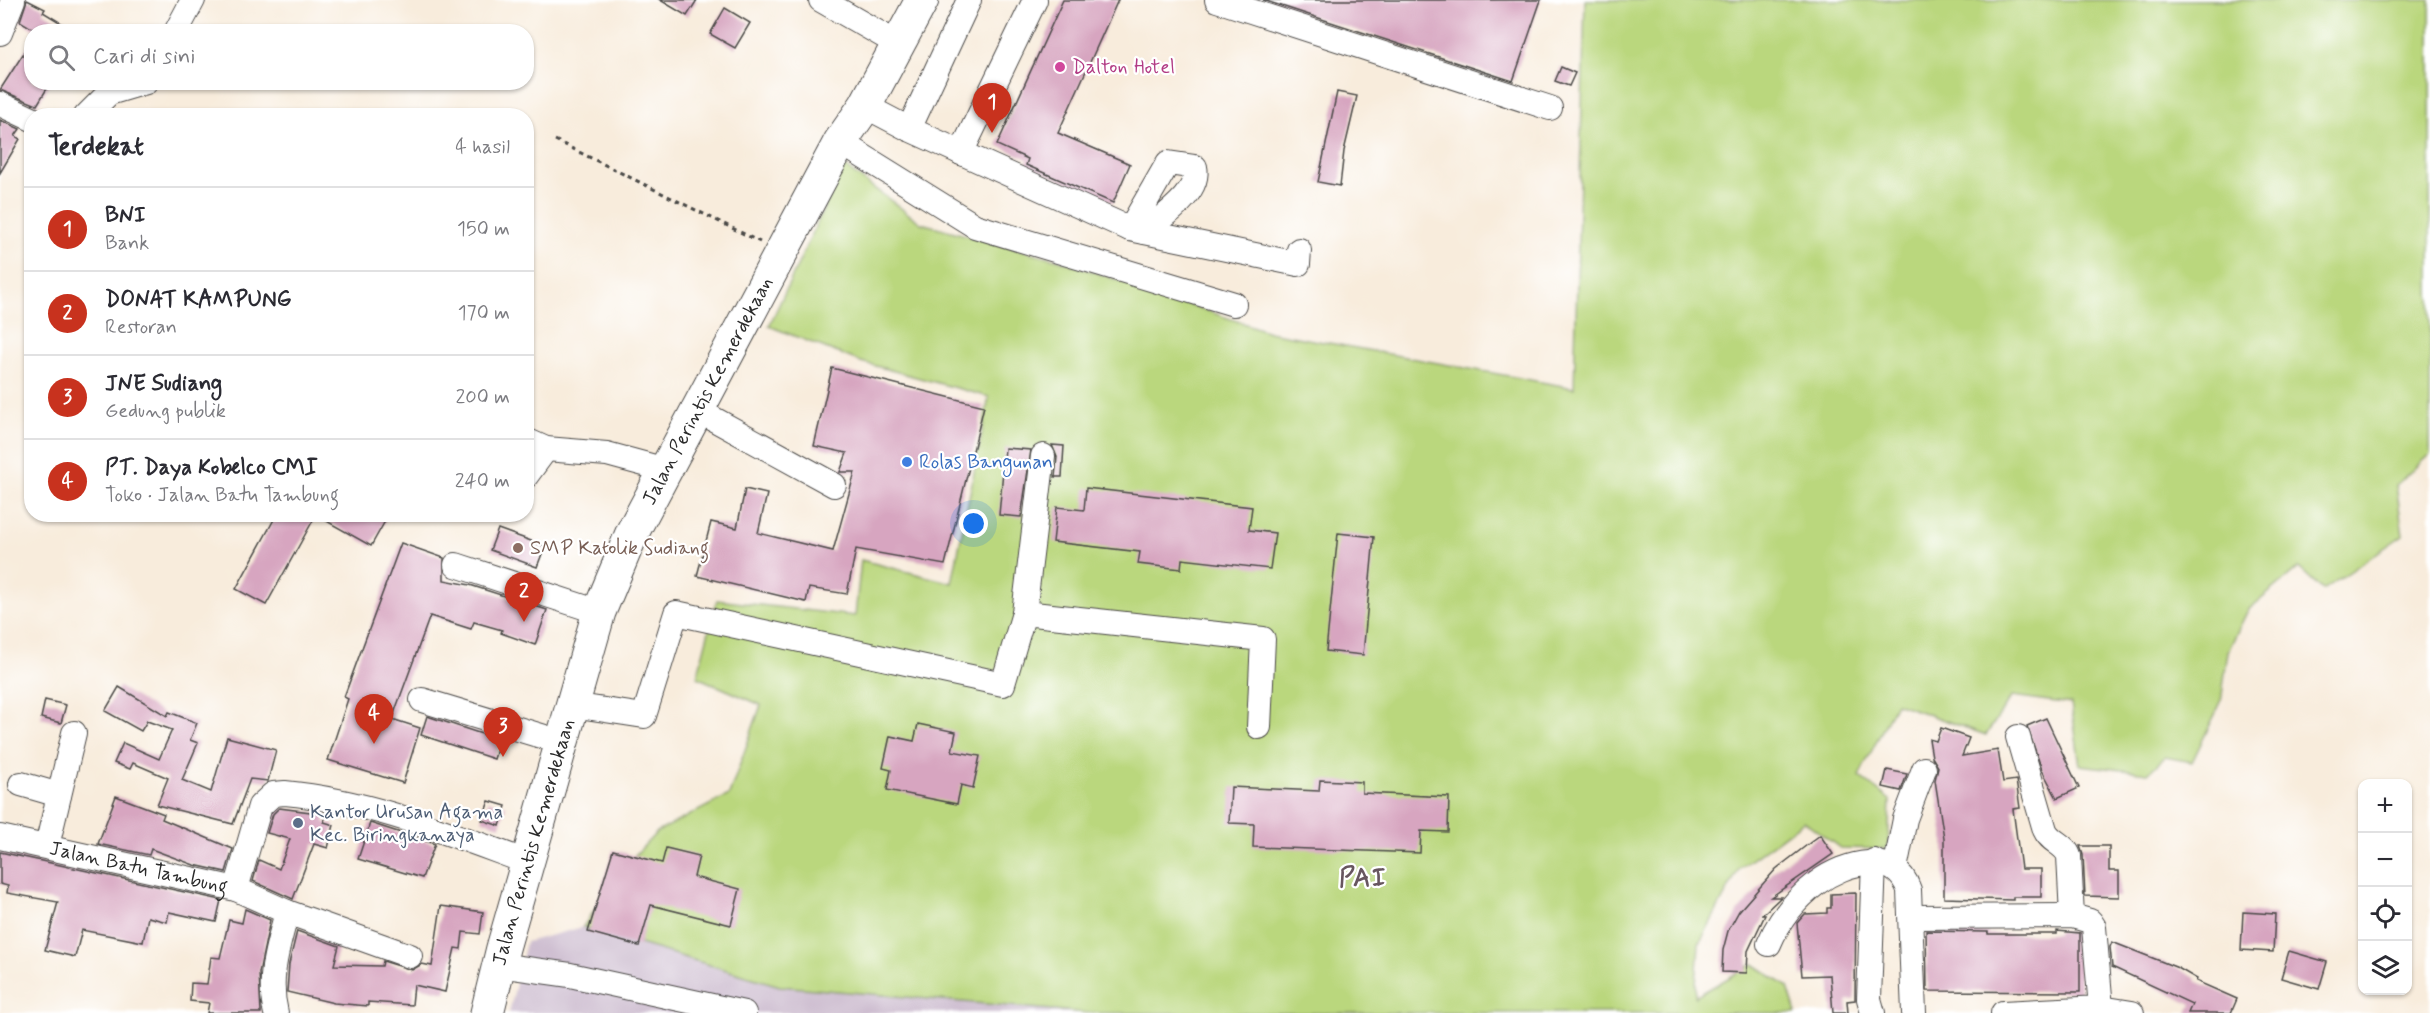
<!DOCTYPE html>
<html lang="id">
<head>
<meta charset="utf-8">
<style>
	body { margin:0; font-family:Mynerve,sans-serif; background:#f2f2f3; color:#2b2b33 }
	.controls { position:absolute; right:18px; bottom:18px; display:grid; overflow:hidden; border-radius:12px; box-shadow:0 2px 4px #0004 }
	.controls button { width:54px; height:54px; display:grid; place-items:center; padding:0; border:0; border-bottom:2px solid #e1e1e2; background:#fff; color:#2b2b33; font:30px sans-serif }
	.you { position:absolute; left:974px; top:524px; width:21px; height:21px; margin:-15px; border:4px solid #fff; border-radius:50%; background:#1a73e8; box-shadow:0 0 0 9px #1a73e833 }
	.badge { display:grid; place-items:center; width:39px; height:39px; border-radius:50%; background:#c8321e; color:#fff; font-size:20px; font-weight:700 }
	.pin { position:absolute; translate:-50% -50px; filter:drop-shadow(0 2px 3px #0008) }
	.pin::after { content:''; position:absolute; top:32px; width:21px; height:18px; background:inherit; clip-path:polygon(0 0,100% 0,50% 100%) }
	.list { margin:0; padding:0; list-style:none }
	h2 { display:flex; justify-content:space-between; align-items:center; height:78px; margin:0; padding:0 24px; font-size:26px }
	h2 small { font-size:20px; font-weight:400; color:#7c7c81 }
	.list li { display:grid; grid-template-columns:39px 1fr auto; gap:18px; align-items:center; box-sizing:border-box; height:84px; padding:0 24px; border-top:2px solid #e1e1e2 }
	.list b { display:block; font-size:22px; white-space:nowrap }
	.list p { margin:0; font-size:20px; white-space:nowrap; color:#7c7c81 }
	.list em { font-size:20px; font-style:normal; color:#7c7c81 }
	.icon { flex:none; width:33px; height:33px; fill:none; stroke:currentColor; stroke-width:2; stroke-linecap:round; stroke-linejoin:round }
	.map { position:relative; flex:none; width:2430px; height:1013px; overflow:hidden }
	.search { position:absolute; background:#fff; box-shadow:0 2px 4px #0004; left:24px; top:24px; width:510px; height:66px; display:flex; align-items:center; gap:15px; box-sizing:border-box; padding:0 21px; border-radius:24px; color:#7c7c81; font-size:22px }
	.panel { position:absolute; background:#fff; box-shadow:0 2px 4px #0004; left:24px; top:108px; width:510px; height:414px; border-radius:24px }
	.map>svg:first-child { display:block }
	.industrial { fill:#cebed0 }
	.green { fill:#bad77d; stroke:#728154; stroke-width:1.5 }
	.building { fill:#d7a5c0 }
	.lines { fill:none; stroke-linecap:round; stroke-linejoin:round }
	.minor-casing { stroke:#4a4846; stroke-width:26 }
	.highway-casing { stroke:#4a4846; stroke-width:35 }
	.path { stroke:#4a4846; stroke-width:3; stroke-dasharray:4.5 4.5; stroke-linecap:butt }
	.minor { stroke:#fff; stroke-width:24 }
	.highway { stroke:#fff; stroke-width:33 }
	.hotel-dot { fill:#d1479c; stroke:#fff; stroke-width:2 }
	.shop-dot { fill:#3f7fe0; stroke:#fff; stroke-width:2 }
	.education-dot { fill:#8d6e63; stroke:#fff; stroke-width:2 }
	.service-dot { fill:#5c6f8a; stroke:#fff; stroke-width:2 }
	.labels { text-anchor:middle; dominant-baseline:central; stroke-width:4.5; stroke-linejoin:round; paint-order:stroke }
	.hotel-label { font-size:20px; fill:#b23c85; stroke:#fff; text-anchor:start }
	.street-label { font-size:20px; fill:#2b2b2b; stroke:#fff }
	.shop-label { font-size:20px; fill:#366cbe; stroke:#fff; text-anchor:start }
	.education-label { font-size:20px; fill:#785e54; stroke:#fff; text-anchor:start }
	.service-label { font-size:20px; fill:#4e5e75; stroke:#fff; text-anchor:start }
	.district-label { font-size:26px; font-weight:bold; letter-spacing:1.5px; fill:#67565f; stroke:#fff }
</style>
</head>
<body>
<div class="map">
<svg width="2430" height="1013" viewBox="0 0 2430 1013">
	<rect width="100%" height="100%" fill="#fff"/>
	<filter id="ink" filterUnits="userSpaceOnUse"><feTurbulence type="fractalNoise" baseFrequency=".0167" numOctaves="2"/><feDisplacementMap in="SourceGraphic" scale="12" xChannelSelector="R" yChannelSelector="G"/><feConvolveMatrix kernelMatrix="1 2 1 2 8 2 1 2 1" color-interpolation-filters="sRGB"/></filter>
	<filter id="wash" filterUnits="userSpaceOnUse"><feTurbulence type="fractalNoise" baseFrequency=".008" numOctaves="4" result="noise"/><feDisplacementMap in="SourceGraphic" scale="24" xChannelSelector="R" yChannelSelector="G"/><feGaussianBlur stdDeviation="1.35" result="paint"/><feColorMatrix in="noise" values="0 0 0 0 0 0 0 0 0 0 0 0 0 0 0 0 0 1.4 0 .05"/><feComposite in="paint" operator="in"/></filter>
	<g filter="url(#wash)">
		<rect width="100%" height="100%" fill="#f8ecdc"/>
		<path class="industrial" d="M583,927L780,986L1088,1013H509L526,942Z"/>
		<path class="green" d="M1585,0H2430V454L2396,485L2403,535L2323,590L2299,568L2248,610L2228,651L2221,702L2192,762L2165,757L2148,773L2080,765L2071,704L2012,696L1986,735L1896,703L1859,776L1890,800L1888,849L1840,848L1804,821L1739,869L1699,944L1695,997L1753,964L1788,987L1796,1013H1088L780,986L583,927L621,870L657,832L729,795L761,705L697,677L717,600L855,616L861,560L952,583L989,397L861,362L769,326L844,166L921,223L1059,260L1269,332L1574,388Z"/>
		<g id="blocks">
			<g class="building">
				<path d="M27,0L45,9L43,12L76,32H38L20,21Z"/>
				<path d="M660,0H697L687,16Z"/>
				<path d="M1063,0H1118L1058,133L1130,164L1113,203L1026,165L1028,159L997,145Z"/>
				<path d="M1263,0H1541L1513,81Z"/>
				<path d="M725,8L750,23L735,48L710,34Z"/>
				<path d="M32,40V82H51L37,105L0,90Z"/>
				<path d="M1561,67L1575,73L1569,86L1555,81Z"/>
				<path d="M1337,92L1357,96L1344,151L1340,186L1318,182Z"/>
				<path d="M0,120L20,129L15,136L20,139L0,173Z"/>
				<path d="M832,368L984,406L945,565L856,549L847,594L809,588L806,602L697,576L711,522L737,528L745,489L767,494L758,533L833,551L855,472H840L847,453L814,446Z"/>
				<path d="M1052,445L1064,446L1062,477H1055L1057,457Z"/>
				<path d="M1005,448L1031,450L1021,517L999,515Z"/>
				<path d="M1086,488L1252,507L1249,530L1275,533L1270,569L1182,559L1181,569L1138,564L1140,552L1053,542L1057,507L1084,510Z"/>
				<path d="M277,514H389L371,546L316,515L266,605L236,589Z"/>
				<path d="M498,529L545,546L537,567L490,550Z"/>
				<path d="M1338,533L1374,537L1363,655L1326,651Z"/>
				<path d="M401,543L444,558V580L470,585L547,610L535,645L501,633L502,630L474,622L471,629L430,616L392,719L420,728L403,783L328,760L348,699L344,697Z"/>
				<path d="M119,687L167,716L169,712L197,723L190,740L198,743L182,780L211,792L227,737L276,750L268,781L250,779L233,824L157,805L168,778L133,763L130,769L114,763L123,743L159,759L172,730L147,721L141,731L105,711Z"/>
				<path d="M45,700L66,705L61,723L41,718Z"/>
				<path d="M427,716L500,740L494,759L421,735Z"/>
				<path d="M2046,718L2079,788L2057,798L2042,770L2027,726Z"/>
				<path d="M918,724L956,732L952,751L980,756L973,788L961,785L957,804L887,790L891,770L883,768L890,736L914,741Z"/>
				<path d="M1941,728L1969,738L1962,756L1998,750L2003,782L2016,780L2020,808L2013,809L2021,869H2041V897H2013V900L1944,898V838L1935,780L1938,767L1932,757L1929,739L1936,741Z"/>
				<path d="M1887,770L1907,774L1901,791L1883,787Z"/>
				<path d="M1320,780L1362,782V793L1449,797L1448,832L1421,831L1420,853L1253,847L1254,824L1229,823L1231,787L1319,791Z"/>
				<path d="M116,796L164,814L162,819L233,849L226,872L194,865L151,849L149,855L98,844Z"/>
				<path d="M489,801L506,806L500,826L482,820Z"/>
				<path d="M279,808L326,814L324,822L334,825L328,848L314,844L293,899L253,881L259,860L279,869L290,839L267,833L273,814Z"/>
				<path d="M370,823L435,844L422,878L358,859Z"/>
				<path d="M1820,835L1833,854L1771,897H1781L1762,915H1765L1748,951L1747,973L1722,972L1723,950L1728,931L1739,911L1776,869Z"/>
				<path d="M2080,846H2109V871H2119V897L2085,896L2083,855Z"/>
				<path d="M666,848L699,856L694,877L740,889L731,925L651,905L639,946L588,932L613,850L662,863Z"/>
				<path d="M0,852L221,900L216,922L169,912L167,922L148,917L143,942L82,930L75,957L45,950L58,902L7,893L8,886L0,884Z"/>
				<path d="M1856,893L1855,1000L1847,1001L1848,1013H1833L1830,975L1802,976L1797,923L1805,914L1827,913V908H1831V894Z"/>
				<path d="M441,906L483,912L480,934L463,932L461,949L455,948L445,992L414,985L412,1005L368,1002V1006L334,1003L287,992L289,964L297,931L339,946L334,965L382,966L383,961L412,970L422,964L432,966Z"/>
				<path d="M245,909L270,920L259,973L261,1013H207L209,1003L190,1001L191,983L207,984L211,957L220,958L229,920L242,923Z"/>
				<path d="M2243,912L2275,914L2273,952L2241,950Z"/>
				<path d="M1926,931L1988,932V934H2057V931L2080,933V992L1927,991Z"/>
				<path d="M2112,942L2178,968L2197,979L2196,981L2237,999L2231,1013H2188L2192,1004L2112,967L2110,947Z"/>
				<path d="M2289,951L2327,962L2319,989L2281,978Z"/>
			</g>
		</g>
	</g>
	<g filter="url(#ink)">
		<use href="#blocks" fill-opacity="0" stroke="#4a4846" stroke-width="1.5"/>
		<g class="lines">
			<g class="minor-casing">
				<g id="minor">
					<path d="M821,0L898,44"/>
					<path d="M1217,0L1550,108"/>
					<path d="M176,32L193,0"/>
					<path d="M0,33L13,0"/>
					<path d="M0,104L32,119"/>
					<path d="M865,106L909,129L1130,229L1298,264L1299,250"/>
					<path d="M86,116L109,93L146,82"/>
					<path d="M909,129L969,0"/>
					<path d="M840,142L975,226L1234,304"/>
					<path d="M961,153L1035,0"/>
					<path d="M1130,229L1168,163L1195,167C1201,193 1162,217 1145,232"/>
					<path d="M699,411L834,485"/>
					<path d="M526,440L546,449L607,454L666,470"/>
					<path d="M526,476L546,449"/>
					<path d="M456,565L599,612"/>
					<path d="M1024,613L1043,456"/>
					<path d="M422,700L561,742"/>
					<path d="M572,705L644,716L676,613L1003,684L1024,613L1263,639L1259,727"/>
					<path d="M2018,737L2045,830C2050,842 2065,844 2069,856L2072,916"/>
					<path d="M21,784L59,795"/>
					<path id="s1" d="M0,837L236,889L260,806L273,794L285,793C370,801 448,833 527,862"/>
					<path d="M47,846L74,733"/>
					<path d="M1895,869L1905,819L1924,769"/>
					<path d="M236,889L287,912L410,956"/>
					<path d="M1911,917L2072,916L2090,921L2094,927L2101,1008L2003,1013"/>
					<path d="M1769,944C1779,920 1796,899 1817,883C1845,862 1895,848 1909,890L1914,1013"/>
					<path d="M498,965L570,975L744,1013"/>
					<path d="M2101,1008L2132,1013"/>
					<path d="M276,1013C267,978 278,946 287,912"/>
					<path d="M1873,1013L1869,999L1874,861"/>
				</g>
			</g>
			<g class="highway-casing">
				<g id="highway">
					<path id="s2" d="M487,1013L503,948L599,612L632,533L840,142L865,106L922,0"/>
				</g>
			</g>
			<path class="path" d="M555,140L760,242"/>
			<use href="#minor" class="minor"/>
			<use href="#highway" class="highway"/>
		</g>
	</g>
	<circle class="hotel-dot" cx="1060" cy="67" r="6"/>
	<circle class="shop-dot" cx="907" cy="462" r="6"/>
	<circle class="education-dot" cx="518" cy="548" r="6"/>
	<circle class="service-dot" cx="298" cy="823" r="6"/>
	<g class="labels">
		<g class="hotel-label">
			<text x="1072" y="67">Dalton Hotel</text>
		</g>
		<g class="street-label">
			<text stroke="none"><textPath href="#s2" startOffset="663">Jalan Perintis Kemerdekaan</textPath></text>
			<text stroke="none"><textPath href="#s2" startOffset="177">Jalan Perintis Kemerdekaan</textPath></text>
			<text stroke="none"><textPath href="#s1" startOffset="142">Jalan Batu Tambung</textPath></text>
		</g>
		<g class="shop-label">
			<text x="919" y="462">Rolas Bangunan</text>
		</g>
		<g class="education-label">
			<text x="530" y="548">SMP Katolik Sudiang</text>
		</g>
		<g class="service-label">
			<text x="310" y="812">Kantor Urusan Agama<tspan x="310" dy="23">Kec. Biringkanaya</tspan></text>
		</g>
		<g class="district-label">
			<text x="1363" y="879">PAI</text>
		</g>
	</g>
</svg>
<div class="controls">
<button>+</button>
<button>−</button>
<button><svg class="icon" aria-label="locate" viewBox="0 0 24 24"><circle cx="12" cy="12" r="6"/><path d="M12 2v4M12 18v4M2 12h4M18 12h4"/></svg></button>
<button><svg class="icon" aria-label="layers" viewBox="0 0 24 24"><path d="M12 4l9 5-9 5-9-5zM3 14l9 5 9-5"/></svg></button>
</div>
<div class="you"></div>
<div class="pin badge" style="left:992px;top:133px">1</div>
<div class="pin badge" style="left:524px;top:622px">2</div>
<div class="pin badge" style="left:503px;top:757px">3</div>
<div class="pin badge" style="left:374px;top:744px">4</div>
<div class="search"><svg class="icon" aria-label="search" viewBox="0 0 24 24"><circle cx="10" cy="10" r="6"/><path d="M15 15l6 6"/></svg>Cari di sini</div>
<section class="panel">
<h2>Terdekat<small>4 hasil</small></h2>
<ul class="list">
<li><span class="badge">1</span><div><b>BNI</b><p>Bank</p></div><em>150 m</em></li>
<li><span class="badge">2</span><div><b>DONAT KAMPUNG</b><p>Restoran</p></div><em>170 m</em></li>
<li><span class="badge">3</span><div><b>JNE Sudiang</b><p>Gedung publik</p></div><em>200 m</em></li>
<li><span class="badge">4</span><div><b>PT. Daya Kobelco CMI</b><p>Toko · Jalan Batu Tambung</p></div><em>240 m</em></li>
</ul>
</section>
</div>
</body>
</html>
